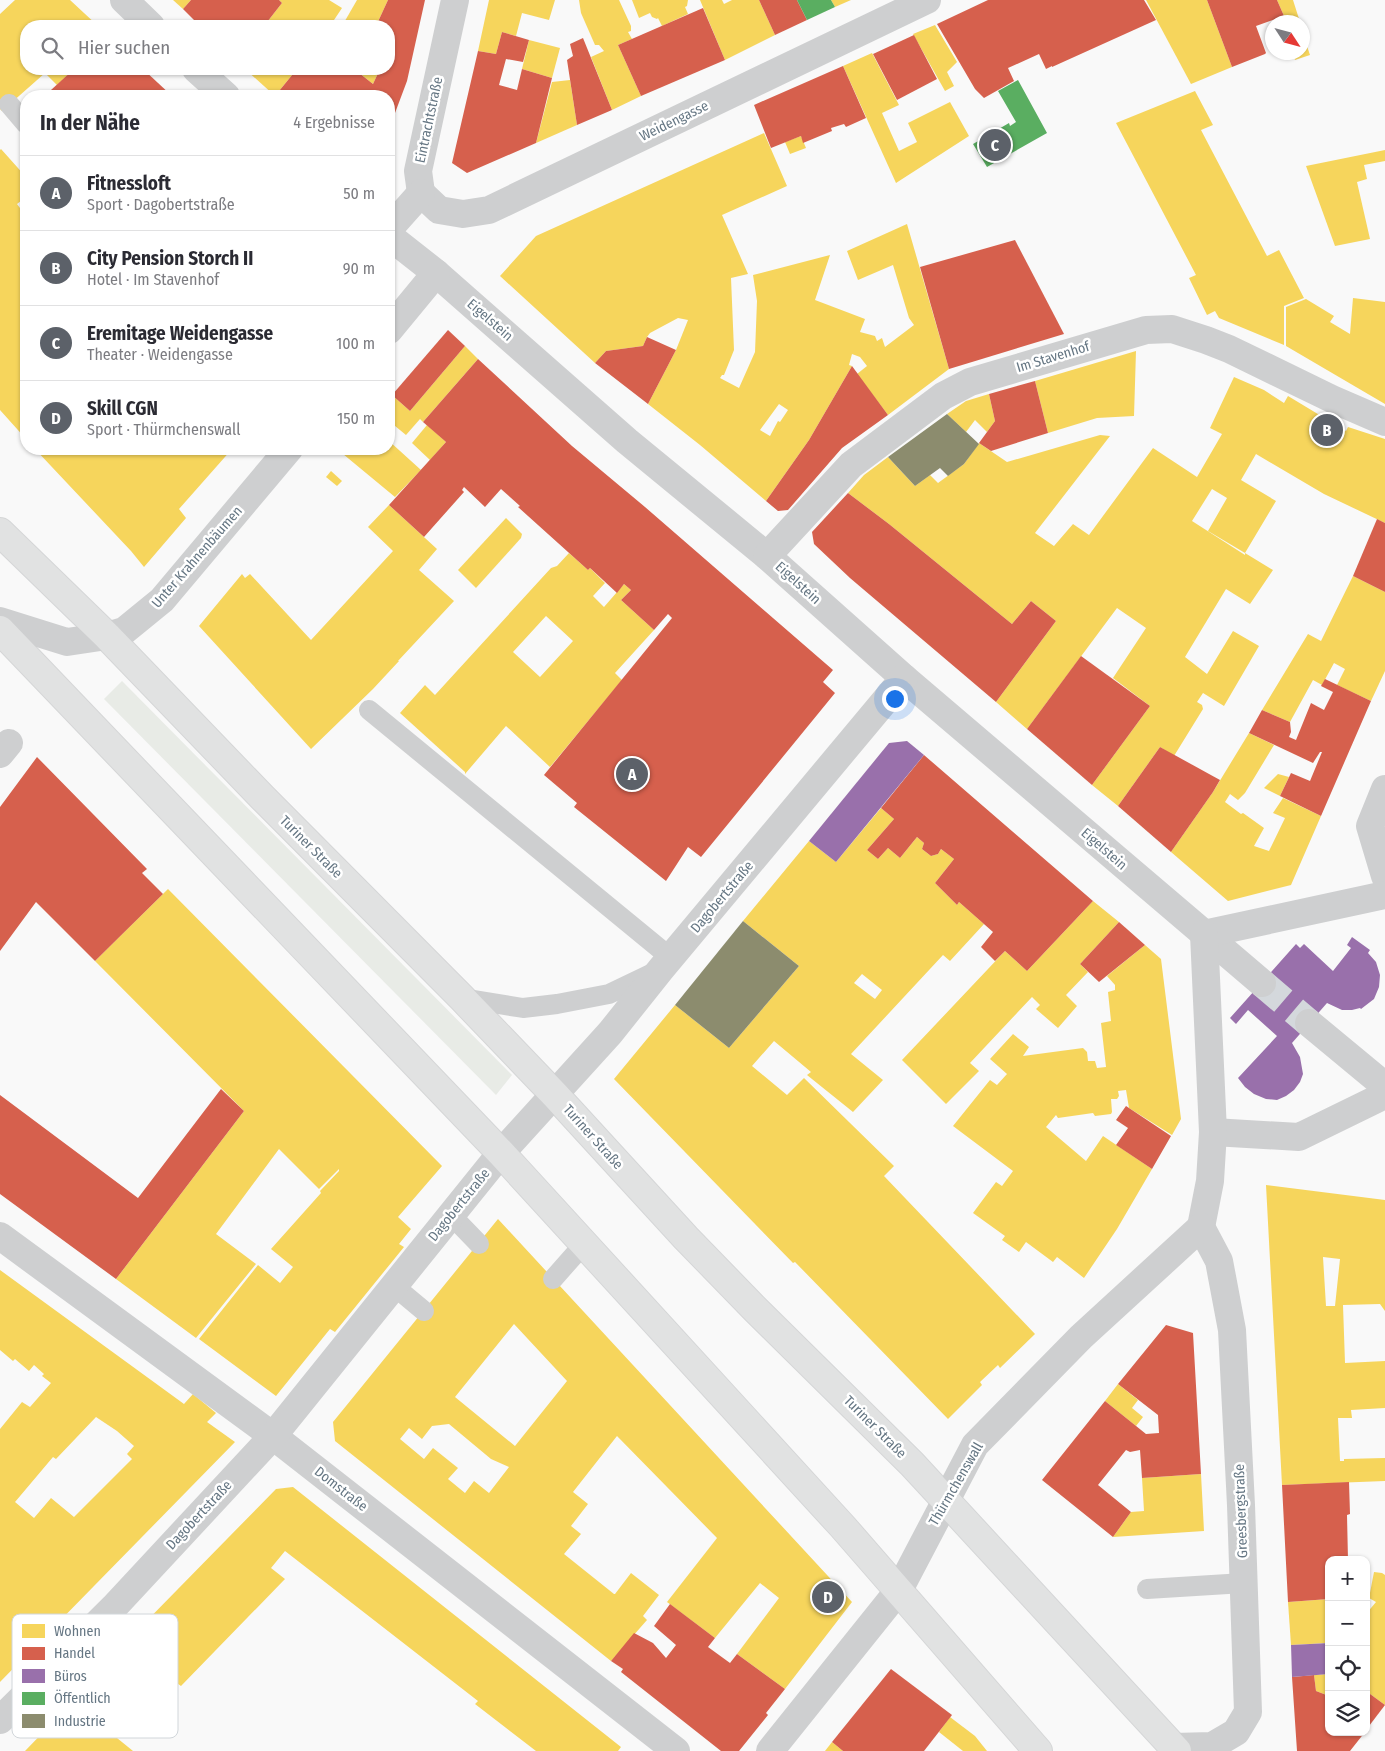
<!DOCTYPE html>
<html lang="de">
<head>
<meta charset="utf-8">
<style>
	body { margin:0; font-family:"Fira Sans Condensed",sans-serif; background:#f7f7f7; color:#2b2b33 }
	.controls { position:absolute; right:15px; bottom:15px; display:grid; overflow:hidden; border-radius:10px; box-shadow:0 1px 4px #0004 }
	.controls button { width:45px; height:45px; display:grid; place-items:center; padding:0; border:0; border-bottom:1px solid #e1e1e2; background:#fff; color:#2b2b33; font:25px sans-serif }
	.compass { position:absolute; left:1265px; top:15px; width:45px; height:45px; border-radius:50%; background:#fff; box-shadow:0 1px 4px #0004; rotate:126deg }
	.you { position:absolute; left:894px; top:698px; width:18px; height:18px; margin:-12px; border:4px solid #fff; border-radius:50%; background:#1a73e8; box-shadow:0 0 0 8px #1a73e833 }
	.badge { display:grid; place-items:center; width:32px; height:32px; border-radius:50%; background:#5c6169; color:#fff; font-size:16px; font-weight:700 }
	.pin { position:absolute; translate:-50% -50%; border:2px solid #fff; box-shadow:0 1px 5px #0006 }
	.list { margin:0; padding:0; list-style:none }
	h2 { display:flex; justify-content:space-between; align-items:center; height:65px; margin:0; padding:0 20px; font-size:21px }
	h2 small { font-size:16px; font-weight:400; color:#7c7c81 }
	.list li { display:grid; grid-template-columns:32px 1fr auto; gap:15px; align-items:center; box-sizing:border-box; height:75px; padding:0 20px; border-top:1px solid #e1e1e2 }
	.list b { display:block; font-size:19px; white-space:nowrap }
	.list p { margin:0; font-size:16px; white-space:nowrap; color:#7c7c81 }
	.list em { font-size:16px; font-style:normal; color:#7c7c81 }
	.icon { flex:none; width:28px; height:28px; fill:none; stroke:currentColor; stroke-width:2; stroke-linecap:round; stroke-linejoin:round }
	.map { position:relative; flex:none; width:1385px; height:1751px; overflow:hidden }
	.search { position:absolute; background:#fff; box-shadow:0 1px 4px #0004; left:20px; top:20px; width:375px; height:55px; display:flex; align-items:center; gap:12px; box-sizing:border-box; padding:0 18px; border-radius:20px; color:#7c7c81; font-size:19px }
	.panel { position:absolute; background:#fff; box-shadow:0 1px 4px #0004; left:20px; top:90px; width:375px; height:365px; border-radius:20px }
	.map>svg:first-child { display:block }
	.green { fill:#e8ebe6 }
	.homes { fill:#f6d55c; fill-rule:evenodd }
	.shops { fill:#d6604d }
	.offices { fill:#9970ab }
	.public { fill:#5aae61 }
	.industry { fill:#8c8c6e }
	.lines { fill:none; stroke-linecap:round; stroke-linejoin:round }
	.street-tunnel { stroke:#d4d8dc; stroke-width:28; stroke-dasharray:28 14; stroke-linecap:butt }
	.primary-casing { stroke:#d5d6d7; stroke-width:30 }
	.lane { stroke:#cecfd0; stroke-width:20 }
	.street { stroke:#cecfd0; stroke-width:28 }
	.primary { stroke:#e1e2e2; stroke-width:28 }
	.labels { text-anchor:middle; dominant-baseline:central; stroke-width:5; stroke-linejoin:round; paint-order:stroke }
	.street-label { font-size:14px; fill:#657683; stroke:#fff }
	.key { fill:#fff; stroke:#d1d6da; stroke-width:1 }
	.key-label { font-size:14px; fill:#657683 }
</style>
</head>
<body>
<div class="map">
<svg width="1385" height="1751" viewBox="0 0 1385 1751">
	<rect width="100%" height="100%" fill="#f9f9f9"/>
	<path class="green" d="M122,681L512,1075L496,1095L104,699Z"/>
	<g class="homes">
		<path d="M15,0H70L98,26H26V69H74L57,85L45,73L2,111L0,109V14Z"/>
		<path d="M173,0H191L183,9Z"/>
		<path d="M279,0H329L342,8L330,26H264L282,3Z"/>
		<path d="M357,0H388L376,26H342Z"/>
		<path d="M489,0H555L549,20L522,13L516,36L502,32L496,54L478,51Z"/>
		<path d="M579,0H619L631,26V31L628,32L632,39L618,45L641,96L612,110L591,57L604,51L599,45H595L581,13Z"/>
		<path d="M632,0H688L687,6L685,7L688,14L662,26L658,18L657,19L652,17L650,13L639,18Z"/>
		<path d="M700,0H722L724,4L732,0H759L775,35L725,60Z"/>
		<path d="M831,0H851L835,7Z"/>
		<path d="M1146,0H1207L1232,67L1191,84Z"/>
		<path d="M1277,0H1293L1300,22H1282L1281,18L1284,16Z"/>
		<path d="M935,25L957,62L947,72L954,86L945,91L913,34Z"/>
		<path d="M1302,31L1310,55L1295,60L1292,52H1302Z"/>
		<path d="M529,40L560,48L552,78L522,69Z"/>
		<path d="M872,53L899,105L882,113L899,151L917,142L908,123L950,102L969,136L896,183L843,66Z"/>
		<path d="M245,69H297L275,96Z"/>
		<path d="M354,69H380L373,84Z"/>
		<path d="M570,80L577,125L536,143L552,82Z"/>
		<path d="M1195,91L1213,125L1201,130L1267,256L1279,250L1304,298L1284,306V345L1219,318L1215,311L1207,315L1189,278L1196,275L1116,123Z"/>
		<path d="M764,133L787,186L722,215L748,274L731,278L734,350L724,375H722L720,378L739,388L755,352L757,301L753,275L830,255L815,300L865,319L860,332L875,336L877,341L882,338L885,347L914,325L909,318L893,265L858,280L847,251L907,224L949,369L888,415L857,374L867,366L860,357L852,354L849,365L852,366L809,440L766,501L700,445L648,404L676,350L688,320L678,318L650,333L647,337L643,346L606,351L595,363L500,276L536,236ZM779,404L788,410L780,422L778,421L770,436L760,430Z"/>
		<path d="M801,136L806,148L790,154L785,142Z"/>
		<path d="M1,149L26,177V197L17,204L26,216V439L0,410V150Z"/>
		<path d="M1385,150V161L1364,165L1367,179L1357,182L1370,239L1335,246L1306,166Z"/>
		<path d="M1353,298L1385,302V404L1286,346V307L1306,299L1334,316L1330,322L1350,334Z"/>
		<path d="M465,346L478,359L423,422L420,419L406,435L389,421V400L392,395L410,411Z"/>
		<path d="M1136,351L1134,416L1097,418L1048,433L1035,381Z"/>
		<path d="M1234,377L1264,390L1284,403L1288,396L1346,431L1348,427L1385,439V523L1324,494L1256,454L1241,480L1276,501L1245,553L1208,531L1227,498L1212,489L1192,521L1245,555V553L1273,570L1250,604L1226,589L1185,657L1207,674L1233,631L1259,646L1224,706L1203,693L1197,702L1202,705L1203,709L1174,756L1160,747L1118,806L1092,785L1150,706L1113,678L1146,628L1117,608L1027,729L996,702L1056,621L1031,601L1012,624L889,524L848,493L864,475L888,457L915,486L930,475L938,483L964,464L979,443L1007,462L1100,435L1110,436L1035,533L1054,546L1073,524L1089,535L1153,448L1197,477L1222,434L1210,428Z"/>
		<path d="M989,394L995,421L987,432L975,420L966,432L947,414L966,401Z"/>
		<path d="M427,425L446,442L430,460L412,443Z"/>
		<path d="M389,441L421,470L395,497L343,454L348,449H389Z"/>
		<path d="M35,449H232L179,509L186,518L144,567L131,551Z"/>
		<path d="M331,471L342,481L337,486L326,477Z"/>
		<path d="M389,505L437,549L419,570L454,601L398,661H399L373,689L311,749L199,626L242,574L245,578L250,574L311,640L393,551L368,527Z"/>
		<path d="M506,518L522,534L521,538L476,588L458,570Z"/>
		<path d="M569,553L588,570L590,568L605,583L593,596L604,607L624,584L631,590L621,600L654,630L615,673L622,680L550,767L506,726L465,774V772L400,713L425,685L435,695L551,568L557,566ZM546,616L573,641L540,677L513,652Z"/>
		<path d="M1353,576L1385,592V671L1371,701L1337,685L1345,669L1334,663L1322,685L1313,680L1290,722L1262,710L1308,634L1321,641Z"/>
		<path d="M1249,733L1274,745L1245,793L1238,800L1230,794L1225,802L1241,814L1243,813L1264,828L1254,846L1269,851L1285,818L1273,813L1283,798L1321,816L1291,885L1228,901L1171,852L1213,792Z"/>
		<path d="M1278,774L1289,777L1280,796L1264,788Z"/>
		<path d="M881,808L894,819L867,850L878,859L888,848L900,858L917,837L924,843L922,849L931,856L938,854L941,849L954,859L935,883L957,905L959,902L984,924L950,961L943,955L851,1054L883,1080L853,1112L807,1075L811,1072L774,1041L752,1066L787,1095L804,1078L894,1166L884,1176L1035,1334L1000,1368L998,1365L980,1382L982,1385L948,1419L795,1262L793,1263L614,1079L675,1005L729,1048L799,966L743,921L809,841L836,862ZM862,974L882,990L875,999L854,983Z"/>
		<path d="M168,889L442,1166L398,1217L411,1229L399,1244L404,1247L335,1332L330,1329L276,1396L199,1339L258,1265L280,1283L293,1267L271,1249L321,1193L320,1191L339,1171V1169L319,1189L279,1149L216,1234L256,1264L196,1338L116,1279L244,1111L95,961Z"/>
		<path d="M1093,901L1119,922L1080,964L1088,972L1066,995L1077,1006L1058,1028L1036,1009L1040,1005L1032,997L970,1063L979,1071L946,1104L902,1060L1005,951L1027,971Z"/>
		<path d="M1145,945L1161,959L1181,1119L1172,1135L1129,1108L1126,1090L1118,1091L1119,1096L1117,1099H1111L1112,1112L1111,1114L1095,1116L1093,1113L1058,1118L1056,1115L1046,1127L1086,1161L1103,1136L1152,1169L1117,1229L1084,1278L1057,1257L1053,1262L1026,1242L1019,1252L1002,1240L1005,1236L973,1213L996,1182L1002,1186L1013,1171L953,1126L990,1080L997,1085L1007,1074L990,1059L1013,1034L1029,1047L1023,1056L1083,1048L1087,1052L1088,1061H1095L1097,1068L1106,1067L1101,1023L1111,1021L1108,992L1115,990V985L1107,976Z"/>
		<path d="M1266,1185L1385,1200V1311L1380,1304L1343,1305L1345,1363L1385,1361V1408L1351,1410L1352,1418H1338L1340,1461H1344V1459L1385,1458V1481L1282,1485ZM1323,1257L1340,1259L1335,1306H1326Z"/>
		<path d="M498,1219L852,1602L785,1689L737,1654L779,1598L760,1583L715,1638L667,1602L717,1538L617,1436L573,1492L588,1504L571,1526L581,1534L564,1554L614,1594H615L631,1573L659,1595L643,1616L647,1620L611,1661L335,1441L333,1422ZM514,1324L567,1381L515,1446L455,1397ZM449,1424L491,1459L509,1467L489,1493L474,1481L465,1493L448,1479L458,1468L433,1448L424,1459L400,1439L409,1428L422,1439L432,1426Z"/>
		<path d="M0,1270L184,1404L193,1394L216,1413L207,1422L235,1442L0,1682V1429L22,1402L30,1407L51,1383L42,1376L44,1374L34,1365L29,1371L15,1359L13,1361L0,1350ZM96,1417L117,1431L134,1446L127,1454L132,1459L74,1517L51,1498L34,1518L15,1502L53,1457L56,1459Z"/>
		<path d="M1118,1384L1138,1400L1132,1408L1143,1417L1136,1426L1105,1401Z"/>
		<path d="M1201,1474L1204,1531L1113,1537L1131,1512L1144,1511L1142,1478Z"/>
		<path d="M293,1487L621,1747L618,1751H536L475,1704L478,1701L285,1551L271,1568L285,1579L181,1686L165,1675L128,1640L276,1489Z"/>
		<path d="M1374,1572L1382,1573L1385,1575V1705L1366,1691V1614L1376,1602L1369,1598Z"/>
		<path d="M1329,1599V1643L1291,1645L1288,1602Z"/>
		<path d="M127,1646L168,1689L117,1738L133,1751H25Z"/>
		<path d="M1329,1674V1696L1316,1691L1314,1675Z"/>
		<path d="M950,1717L975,1736L987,1751H963L939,1732Z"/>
		<path d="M832,1742L843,1751H825Z"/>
	</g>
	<g class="shops">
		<path d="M191,0H279L282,3L264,26H200L183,9Z"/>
		<path d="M388,0H425L407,81L389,129V96H275L297,69H354L373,84L380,69H389V50L391,46H389V26H376Z"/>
		<path d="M759,0H797L807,20L775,35Z"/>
		<path d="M988,0H1144L1156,20L1052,67V66L1046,69L1039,54L1008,68L1014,81L984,98L975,89L937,24Z"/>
		<path d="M1207,0H1277L1284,16L1256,26L1266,53L1265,54L1232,67Z"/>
		<path d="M703,8L725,60L641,96L618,45Z"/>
		<path d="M502,32L529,40L523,62L506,59L499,85L517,90L522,69L552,78L536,143L467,173L452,163L478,51L496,54Z"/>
		<path d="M914,35L937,79L897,100L873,54Z"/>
		<path d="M583,38L612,110L577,125L567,60L573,56L570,44Z"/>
		<path d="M843,66L866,118L846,127L844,124L831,128L832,131L803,143L801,136L771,148L754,105Z"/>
		<path d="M74,69H143L172,96H58L51,90Z"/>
		<path d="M1015,240L1064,334L949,369L920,267Z"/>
		<path d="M448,330L465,346L410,411L392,395Z"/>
		<path d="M647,337L676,350L648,404L595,363L606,351L643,346Z"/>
		<path d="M478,359L572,446L645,507L833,670L823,682L835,693L701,857L688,847L666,881L574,807L577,803L544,775L672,618L668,614L654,630L621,600L631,590L624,584L617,593L590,568L588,570L518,507L520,506L501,489L485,507L464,487L462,490L464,492L424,537L389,505L446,442L423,422Z"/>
		<path d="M852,366L888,415L842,448L788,510L778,511L766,501L809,440Z"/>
		<path d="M1035,381L1048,433L991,451L979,443L995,421L989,394Z"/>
		<path d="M848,493L889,524L1012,624L1031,601L1056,621L996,702L850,578L814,544L812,532Z"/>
		<path d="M1377,519L1385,523V592L1353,576Z"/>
		<path d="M1081,656L1150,706L1092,785L1027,729Z"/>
		<path d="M1325,679L1371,701L1321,816L1280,796L1291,773L1310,781L1322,752H1320L1313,763L1249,733L1262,710L1290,722L1291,732L1289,737L1296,740L1311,703L1324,710L1333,692L1321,686Z"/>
		<path d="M1160,747L1220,780L1213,792L1171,852L1118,806Z"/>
		<path d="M924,755L1093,901L1027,971L1005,951L995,961L981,947L993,932L959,902L957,905L935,883L954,859L941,849L938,854L931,856L922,849L924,843L917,837L900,858L888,848L878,859L867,850L894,819L881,808Z"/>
		<path d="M37,757L147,869L142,873L163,894L95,961L36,902L0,951V807Z"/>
		<path d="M1119,922L1145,945L1099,982L1080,964Z"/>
		<path d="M221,1089L244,1111L116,1279L0,1194V1095L138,1198Z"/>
		<path d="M1126,1106L1171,1136L1152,1169L1116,1145L1128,1128L1116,1120Z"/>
		<path d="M1166,1325L1193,1333L1201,1474L1142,1478L1140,1450L1130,1452L1126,1450L1098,1485L1131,1512L1113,1537L1042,1480L1105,1401L1146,1434L1159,1433L1158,1415L1118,1384Z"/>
		<path d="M1349,1482L1350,1514L1347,1515L1348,1560H1329V1599L1288,1602L1282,1485Z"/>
		<path d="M670,1604L715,1638L708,1647L730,1663L737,1654L785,1689L766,1713L768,1715L739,1751H721L621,1672L623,1669L611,1661L634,1633L653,1643L666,1658L676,1645L654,1626Z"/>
		<path d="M891,1669L952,1715L924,1751H843L832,1742Z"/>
		<path d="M1314,1675L1316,1691L1329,1696V1732H1365L1350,1751H1297L1292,1677Z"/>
		<path d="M1366,1691L1385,1705L1366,1730Z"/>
	</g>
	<g class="offices">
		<path d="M907,741L924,755L836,862L809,841L889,743Z"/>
		<path d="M1352,937L1370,950L1368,953L1376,962L1380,975L1379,987L1374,999L1361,1009L1360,1008L1352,1010H1342L1327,1003L1292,1043L1300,1057L1303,1074L1300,1082L1294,1090L1286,1096L1277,1100L1266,1099L1254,1094L1245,1087L1238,1078L1277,1036L1248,1010L1236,1024L1230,1018L1296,944L1300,948L1304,944L1333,971L1351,948L1347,945Z"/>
		<path d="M1329,1643V1674L1292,1677L1291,1645Z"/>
	</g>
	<g class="public">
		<path d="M797,0H831L835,7L807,20Z"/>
		<path d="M1018,80L1047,133L987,167L973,144L1009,123L1010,126L1016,122L998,91Z"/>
	</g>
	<g class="industry">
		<path d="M947,414L979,444L964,464L948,476L940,468L915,486L888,457Z"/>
		<path d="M743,921L799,966L729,1048L675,1005Z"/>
	</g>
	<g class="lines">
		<path class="street-tunnel" d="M1262,983L1309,1023"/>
		<g class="primary-casing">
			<g id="primary">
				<path d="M0,532L107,636L262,797L462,998L555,1095L686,1238L756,1310L912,1464L1177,1751"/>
				<path d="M0,630L501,1153L843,1527L1038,1751"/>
			</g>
		</g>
		<g class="lane">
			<path d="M9,104L26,124"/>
			<path d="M369,710L671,958"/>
			<path d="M462,998L523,1008L557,1004L609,994L657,971"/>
			<path d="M451,1215L479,1244"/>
			<path d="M553,1279L584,1244"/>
			<path d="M394,1286L424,1311"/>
			<path d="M1147,1589L1244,1583"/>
		</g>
		<g class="street">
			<path d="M124,0L151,26"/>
			<path d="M196,69L226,96"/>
			<path d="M421,193L439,210L463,214L489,210L927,0"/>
			<path d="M421,193L418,171L455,0"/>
			<path d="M389,229L421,193"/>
			<path d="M389,236L436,273L627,441L767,556L904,678L1262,983"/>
			<path d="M389,330L436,273"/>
			<path d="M767,556L851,465L943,396L970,382L1146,330L1172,329L1206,340L1229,349L1332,399L1385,422"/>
			<path d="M0,621L67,642L107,636L124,631L162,600L289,449"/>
			<path d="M0,754L9,743"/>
			<path d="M1385,789L1370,826L1385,876"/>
			<path d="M1204,934L1385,895"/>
			<path d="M1309,1023L1385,1086"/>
			<path d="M1213,1132L1299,1137L1385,1095"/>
			<path d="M1201,1227L1210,1181L1213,1132L1204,934"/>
			<path d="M0,1236L273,1436L676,1751"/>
			<path d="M0,1720L114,1607L273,1436L501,1153L610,1033L661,969L904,678"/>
			<path d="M1173,1747L1212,1746L1236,1732L1248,1712L1241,1505L1232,1330L1219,1261L1201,1227"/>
			<path d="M770,1751L899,1590L975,1445L1081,1337L1201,1227"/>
		</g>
		<use href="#primary" class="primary"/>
	</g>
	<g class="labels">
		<g class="street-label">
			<text transform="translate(429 120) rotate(-78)">Eintrachtstraße</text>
			<text transform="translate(674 121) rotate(-26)">Weidengasse</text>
			<text transform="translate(490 320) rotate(41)">Eigelstein</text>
			<text transform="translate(1053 357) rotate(-17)">Im Stavenhof</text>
			<text transform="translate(197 557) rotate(-49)">Unter Krahnenbäumen</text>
			<text transform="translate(798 583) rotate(42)">Eigelstein</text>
			<text transform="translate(311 847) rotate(45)">Turiner Straße</text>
			<text transform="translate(1104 849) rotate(41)">Eigelstein</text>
			<text transform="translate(722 897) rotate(-50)">Dagobertstraße</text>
			<text transform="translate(593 1137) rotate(48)">Turiner Straße</text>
			<text transform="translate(459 1205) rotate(-51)">Dagobertstraße</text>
			<text transform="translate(875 1427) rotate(45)">Turiner Straße</text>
			<text transform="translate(956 1484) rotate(-60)">Thürmchenswall</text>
			<text transform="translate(341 1489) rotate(38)">Domstraße</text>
			<text transform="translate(1241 1511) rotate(-92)">Greesbergstraße</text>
			<text transform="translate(199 1515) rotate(-47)">Dagobertstraße</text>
		</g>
	</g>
	<rect x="12" y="1614" width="166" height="124" rx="8" class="key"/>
	<rect x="22" y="1624" width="23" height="14" fill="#f6d55c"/>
	<rect x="22" y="1647" width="23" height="13" fill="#d6604d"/>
	<rect x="22" y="1669" width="23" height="14" fill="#9970ab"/>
	<rect x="22" y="1692" width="23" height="13" fill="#5aae61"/>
	<rect x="22" y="1714" width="23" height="14" fill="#8c8c6e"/>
	<g class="key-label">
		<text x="54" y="1636">Wohnen</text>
		<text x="54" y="1658">Handel</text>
		<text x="54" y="1681">Büros</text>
		<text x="54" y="1703">Öffentlich</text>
		<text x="54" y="1726">Industrie</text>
	</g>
</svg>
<div class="controls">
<button>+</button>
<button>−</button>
<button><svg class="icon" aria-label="locate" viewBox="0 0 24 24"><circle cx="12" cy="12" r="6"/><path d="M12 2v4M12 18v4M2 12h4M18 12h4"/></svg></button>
<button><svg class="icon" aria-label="layers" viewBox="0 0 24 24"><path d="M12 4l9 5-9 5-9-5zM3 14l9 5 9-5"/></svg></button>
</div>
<svg class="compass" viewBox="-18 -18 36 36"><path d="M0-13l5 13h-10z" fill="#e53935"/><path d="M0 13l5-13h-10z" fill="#7c7c81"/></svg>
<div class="you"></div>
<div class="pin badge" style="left:632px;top:774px">A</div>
<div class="pin badge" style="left:1327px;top:430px">B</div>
<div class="pin badge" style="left:995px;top:145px">C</div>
<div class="pin badge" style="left:828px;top:1597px">D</div>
<div class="search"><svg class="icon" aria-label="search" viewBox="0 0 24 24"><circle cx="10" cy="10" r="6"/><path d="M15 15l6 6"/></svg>Hier suchen</div>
<section class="panel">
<h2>In der Nähe<small>4 Ergebnisse</small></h2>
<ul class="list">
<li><span class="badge">A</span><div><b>Fitnessloft</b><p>Sport · Dagobertstraße</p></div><em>50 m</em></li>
<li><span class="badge">B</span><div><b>City Pension Storch II</b><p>Hotel · Im Stavenhof</p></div><em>90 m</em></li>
<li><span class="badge">C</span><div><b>Eremitage Weidengasse</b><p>Theater · Weidengasse</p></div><em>100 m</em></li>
<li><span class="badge">D</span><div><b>Skill CGN</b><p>Sport · Thürmchenswall</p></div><em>150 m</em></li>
</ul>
</section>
</div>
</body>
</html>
